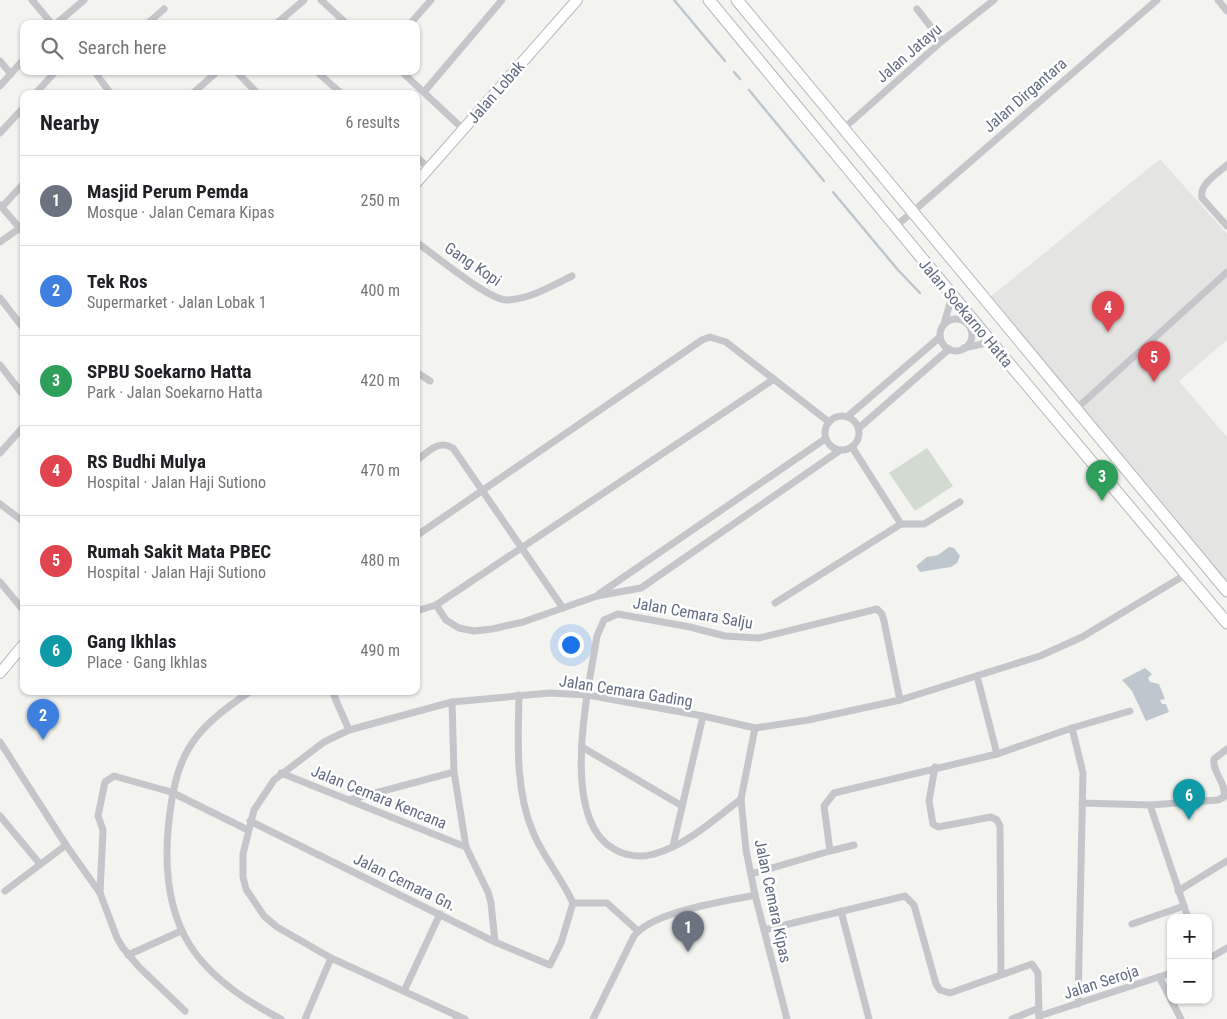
<!DOCTYPE html>
<html lang="en">
<head>
<meta charset="utf-8">
<style>
	body { margin:0; font-family:"Roboto Condensed",sans-serif; background:#f6f6f6; color:#202124 }
	.controls { position:absolute; right:15px; bottom:15px; display:grid; overflow:hidden; border-radius:10px; box-shadow:0 1px 4px #0004 }
	.controls button { width:45px; height:45px; display:grid; place-items:center; padding:0; border:0; border-bottom:1px solid #e0e0e0; background:#fff; color:#202124; font:25px sans-serif }
	.you { position:absolute; left:570px; top:644px; width:18px; height:18px; margin:-12px; border:4px solid #fff; border-radius:50%; background:#1a73e8; box-shadow:0 0 0 8px #1a73e833 }
	.badge { display:grid; place-items:center; width:32px; height:32px; border-radius:50%; background:#d93025; color:#fff; font-size:16px; font-weight:700 }
	.pin { position:absolute; translate:-50% -41px; filter:drop-shadow(0 1px 2px #0008) }
	.pin::after { content:''; position:absolute; top:26px; width:18px; height:15px; background:inherit; clip-path:polygon(0 0,100% 0,50% 100%) }
	.list { margin:0; padding:0; list-style:none }
	h2 { display:flex; justify-content:space-between; align-items:center; height:65px; margin:0; padding:0 20px; font-size:21px }
	h2 small { font-size:16px; font-weight:400; color:#757577 }
	.list li { display:grid; grid-template-columns:32px 1fr auto; gap:15px; align-items:center; box-sizing:border-box; height:90px; padding:0 20px; border-top:1px solid #e0e0e0 }
	.list b { display:block; font-size:19px; white-space:nowrap }
	.list p { margin:0; font-size:16px; white-space:nowrap; color:#757577 }
	.list em { font-size:16px; font-style:normal; color:#757577 }
	.icon { flex:none; width:28px; height:28px; fill:none; stroke:currentColor; stroke-width:2; stroke-linecap:round; stroke-linejoin:round }
	.map { position:relative; flex:none; width:1227px; height:1019px; overflow:hidden }
	.search { position:absolute; background:#fff; box-shadow:0 1px 4px #0004; left:20px; top:20px; width:400px; height:55px; display:flex; align-items:center; gap:12px; box-sizing:border-box; padding:0 18px; border-radius:10px; color:#757577; font-size:19px }
	.panel { position:absolute; background:#fff; box-shadow:0 1px 4px #0004; left:20px; top:90px; width:400px; height:605px; border-radius:10px }
	.map>svg:first-child { display:block }
	.built { fill:#e4e5e3 }
	.green { fill:#d3dbd1 }
	.water { fill:#bfc7ce }
	.lines { fill:none; stroke-linecap:round; stroke-linejoin:round }
	.stream { stroke:#bfc7ce; stroke-width:2.5 }
	.secondary-casing { stroke:#b6b9be; stroke-width:12 }
	.primary-casing { stroke:#b4b7bc; stroke-width:13 }
	.minor { stroke:#c4c6ca; stroke-width:7 }
	.secondary { stroke:#fff; stroke-width:10 }
	.primary { stroke:#fff; stroke-width:11 }
	.labels { text-anchor:middle; dominant-baseline:central; stroke-width:5; stroke-linejoin:round; paint-order:stroke }
	.street-label { font-size:16px; fill:#626d82; stroke:#fff }
</style>
</head>
<body>
<div class="map">
<svg width="1227" height="1019" viewBox="0 0 1227 1019">
	<rect width="100%" height="100%" fill="#f3f4f0"/>
	<path class="built" d="M1160,159L1227,234V340L1179,381L1227,437V580L1222,577L989,298Z"/>
	<path class="green" d="M927,448L953,486L915,511L889,473Z"/>
	<g class="water">
		<path d="M949,547L954,548L960,556L957,563L951,567L920,572L916,566L927,557L938,555Z"/>
		<path d="M1145,668L1152,674L1148,678L1150,682L1159,684L1165,699L1160,700L1162,704H1166L1169,712L1146,721L1132,691L1122,680Z"/>
	</g>
	<g class="lines">
		<g class="stream">
			<path d="M674,0L725,61"/>
			<path d="M734,72L740,79"/>
			<path d="M749,90L824,181"/>
			<path d="M833,192L898,270L920,293"/>
		</g>
		<g class="secondary-casing">
			<g id="secondary">
				<path d="M416,183L577,0"/>
				<path d="M0,673L24,644"/>
			</g>
		</g>
		<g class="primary-casing">
			<g id="primary">
				<path d="M709,0L991,342L1227,623"/>
				<path d="M737,0L1227,591"/>
			</g>
		</g>
		<g class="minor">
			<path d="M32,0L52,24"/>
			<path d="M321,0L347,24"/>
			<path d="M1218,0L1227,11"/>
			<path d="M917,9L942,41"/>
			<path d="M56,24L84,0"/>
			<path d="M147,24L164,9"/>
			<path d="M276,24L304,0"/>
			<path d="M410,24L431,0"/>
			<path d="M0,61L11,74"/>
			<path d="M94,71L111,94"/>
			<path d="M236,71L258,94"/>
			<path d="M316,71L342,94"/>
			<path d="M401,71L463,129"/>
			<path d="M0,86L24,59"/>
			<path d="M424,92L502,0"/>
			<path d="M35,94L56,71"/>
			<path d="M192,94L218,71"/>
			<path d="M843,129L942,41L994,0"/>
			<path d="M0,133L24,107"/>
			<path d="M416,157L429,168"/>
			<path d="M1227,165C1217,174 1199,184 1202,198L1227,226"/>
			<path d="M0,205L24,233"/>
			<path d="M2,207L24,183"/>
			<path d="M895,227L1157,0"/>
			<path d="M0,242L20,228"/>
			<path d="M416,242C434,254 488,300 507,300C530,299 552,286 572,276"/>
			<path d="M0,298L24,329"/>
			<circle cx="956" cy="335" r="16"/>
			<path d="M944,324L952,296"/>
			<path d="M964,348L991,342"/>
			<path d="M0,365L24,396"/>
			<path d="M416,372L430,381"/>
			<path d="M1076,409L1227,272"/>
			<circle cx="842" cy="433" r="17"/>
			<path d="M847,417L940,337"/>
			<path d="M859,428L949,349"/>
			<path d="M0,453L24,426"/>
			<path d="M416,461C428,452 438,439 453,448L563,608"/>
			<path d="M0,504L24,522"/>
			<path d="M901,524H924L960,502"/>
			<path d="M416,536L702,340L710,337L726,342L829,422"/>
			<path d="M0,582L24,611"/>
			<path d="M599,594L825,439"/>
			<path d="M775,603L901,524L852,447"/>
			<path d="M436,605L774,379"/>
			<path d="M416,611L436,605L446,620L459,628L474,631L492,629L523,622L597,596L641,588L839,451"/>
			<path d="M977,676L997,754"/>
			<path d="M251,691C189,732 175,756 168,830C160,927 196,976 281,1019"/>
			<path d="M332,691L349,730"/>
			<path d="M452,702L454,772L466,847L488,892L491,903L495,942"/>
			<path d="M755,728L741,799L746,850L755,895L787,1019"/>
			<path d="M1072,728L1083,773L1078,1004"/>
			<path d="M0,742L66,845L5,891"/>
			<path d="M582,747L682,806"/>
			<path d="M935,767L929,801L933,824L938,827L991,817L997,820L1000,826L1001,974"/>
			<path d="M281,773L466,847"/>
			<path d="M741,799C715,819 687,845 654,854C641,858 626,856 614,849C558,818 589,687 597,636L604,620L618,614L690,627L725,636L759,638L877,609L882,614L884,621L900,700"/>
			<path d="M349,800L454,772"/>
			<path d="M1082,803L1150,805L1218,800L1224,797C1227,784 1212,772 1214,759L1227,749"/>
			<path d="M1150,805L1188,918"/>
			<path d="M0,816L40,864"/>
			<path d="M250,821L495,942L550,965L561,943L573,903C562,878 543,857 533,832C515,790 518,740 519,695"/>
			<path d="M66,845L100,893"/>
			<path d="M673,846L703,716"/>
			<path d="M830,851L854,845"/>
			<path d="M751,874L830,851L824,806L834,793L997,754L1072,728L1130,711"/>
			<path d="M1178,891L1227,861"/>
			<path d="M573,903H607L638,931"/>
			<path d="M841,911L869,1019"/>
			<path d="M1132,924L1184,906"/>
			<path d="M764,930L905,896L914,905L936,984L940,990L950,993L1032,964L1038,973L1039,1019"/>
			<path d="M128,955L181,931"/>
			<path d="M1208,959L1227,948"/>
			<path d="M1159,977L1171,999"/>
			<path d="M404,991L440,914"/>
			<path d="M1171,1000L1181,1019"/>
			<path d="M185,1011L139,967L123,948L117,938L100,893L103,830L98,816L105,782L114,776L171,792L248,830"/>
			<path d="M458,1016L465,1019"/>
			<path d="M1039,1016L1171,973"/>
			<path d="M305,1019L331,958"/>
			<path d="M456,1019L458,1016L331,958L277,927L264,916L246,889L243,877V854L254,810L274,780L324,742L349,730L452,702L550,693L588,695L703,716L755,728L808,720L900,700L1040,656L1082,637L1185,575"/>
			<path d="M593,1019L634,936C653,911 724,902 755,895"/>
			<path d="M1012,1019L1039,1008"/>
		</g>
		<use href="#secondary" class="secondary"/>
		<use href="#primary" class="primary"/>
	</g>
	<g class="labels">
		<g class="street-label">
			<text transform="translate(909 53) rotate(-41)">Jalan Jatayu</text>
			<text transform="translate(496 92) rotate(-49)">Jalan Lobak</text>
			<text transform="translate(1025 95) rotate(-41)">Jalan Dirgantara</text>
			<text transform="translate(473 264) rotate(34)">Gang Kopi</text>
			<text transform="translate(966 313) rotate(50)">Jalan Soekarno Hatta</text>
			<text transform="translate(693 613) rotate(10)">Jalan Cemara Salju</text>
			<text transform="translate(626 691) rotate(9)">Jalan Cemara Gading</text>
			<text transform="translate(379 797) rotate(22)">Jalan Cemara Kencana</text>
			<text transform="translate(405 882) rotate(26)">Jalan Cemara Gn.</text>
			<text transform="translate(773 901) rotate(78)">Jalan Cemara Kipas</text>
			<text transform="translate(1101 982) rotate(-18)">Jalan Seroja</text>
		</g>
	</g>
</svg>
<div class="controls">
<button>+</button>
<button>−</button>
</div>
<div class="you"></div>
<div class="pin badge" style="left:688px;top:952px;background:#6b7280">1</div>
<div class="pin badge" style="left:43px;top:740px;background:#3f7fe0">2</div>
<div class="pin badge" style="left:1102px;top:501px;background:#2e9e5b">3</div>
<div class="pin badge" style="left:1108px;top:332px;background:#e0444e">4</div>
<div class="pin badge" style="left:1154px;top:382px;background:#e0444e">5</div>
<div class="pin badge" style="left:1189px;top:820px;background:#0f9aa8">6</div>
<div class="search"><svg class="icon" aria-label="search" viewBox="0 0 24 24"><circle cx="10" cy="10" r="6"/><path d="M15 15l6 6"/></svg>Search here</div>
<section class="panel">
<h2>Nearby<small>6 results</small></h2>
<ul class="list">
<li><span class="badge" style="background:#6b7280">1</span><div><b>Masjid Perum Pemda</b><p>Mosque · Jalan Cemara Kipas</p></div><em>250 m</em></li>
<li><span class="badge" style="background:#3f7fe0">2</span><div><b>Tek Ros</b><p>Supermarket · Jalan Lobak 1</p></div><em>400 m</em></li>
<li><span class="badge" style="background:#2e9e5b">3</span><div><b>SPBU Soekarno Hatta</b><p>Park · Jalan Soekarno Hatta</p></div><em>420 m</em></li>
<li><span class="badge" style="background:#e0444e">4</span><div><b>RS Budhi Mulya</b><p>Hospital · Jalan Haji Sutiono</p></div><em>470 m</em></li>
<li><span class="badge" style="background:#e0444e">5</span><div><b>Rumah Sakit Mata PBEC</b><p>Hospital · Jalan Haji Sutiono</p></div><em>480 m</em></li>
<li><span class="badge" style="background:#0f9aa8">6</span><div><b>Gang Ikhlas</b><p>Place · Gang Ikhlas</p></div><em>490 m</em></li>
</ul>
</section>
</div>
</body>
</html>
